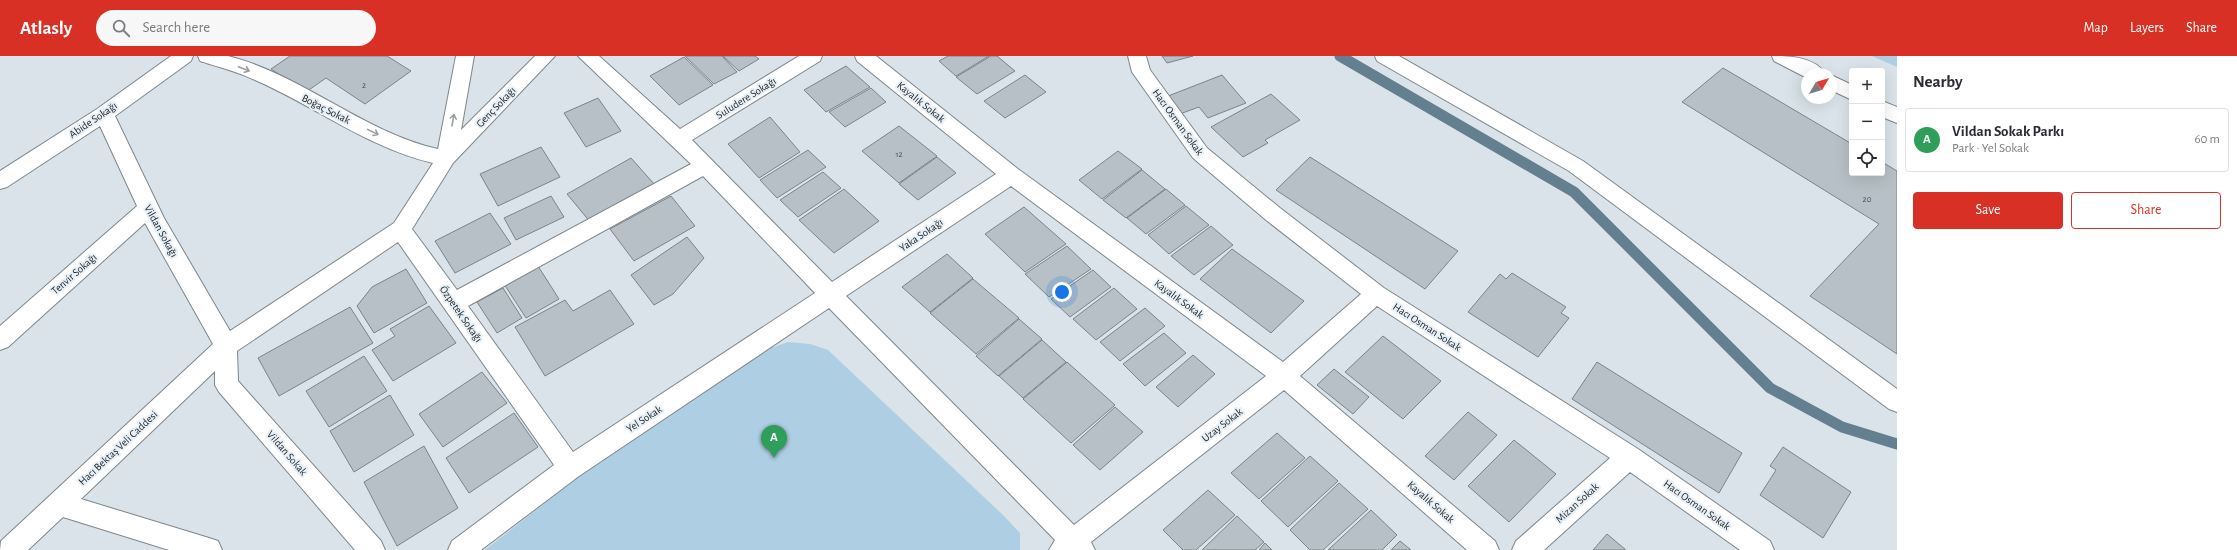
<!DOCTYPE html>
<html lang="en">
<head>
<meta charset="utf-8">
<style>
	body { margin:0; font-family:"Alegreya Sans",sans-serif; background:#f7f7f7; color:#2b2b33 }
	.controls { position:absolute; right:12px; top:12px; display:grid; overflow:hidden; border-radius:4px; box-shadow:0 4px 16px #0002 }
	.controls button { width:36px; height:36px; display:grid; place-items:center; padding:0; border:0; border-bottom:1px solid #e1e1e2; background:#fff; color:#2b2b33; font:20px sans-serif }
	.compass { position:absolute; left:1801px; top:12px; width:36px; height:36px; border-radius:50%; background:#fff; box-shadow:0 4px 16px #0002; rotate:52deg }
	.you { position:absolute; left:1062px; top:236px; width:14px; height:14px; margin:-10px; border:3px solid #fff; border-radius:50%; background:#1a73e8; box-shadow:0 0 0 6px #1a73e833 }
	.badge { display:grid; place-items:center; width:26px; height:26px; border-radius:50%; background:#d93025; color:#fff; font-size:13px; font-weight:700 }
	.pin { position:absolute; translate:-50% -33px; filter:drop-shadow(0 1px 2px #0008) }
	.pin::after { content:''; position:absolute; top:21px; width:14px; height:12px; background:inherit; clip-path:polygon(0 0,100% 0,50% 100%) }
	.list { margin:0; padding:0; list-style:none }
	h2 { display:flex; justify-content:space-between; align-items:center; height:52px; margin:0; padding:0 16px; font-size:17px }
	h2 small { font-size:13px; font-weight:400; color:#7c7c81 }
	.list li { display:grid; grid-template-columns:26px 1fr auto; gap:12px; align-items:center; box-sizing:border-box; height:64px; margin:0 8px 8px; padding:0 8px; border:1px solid #e1e1e2; border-radius:4px }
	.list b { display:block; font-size:15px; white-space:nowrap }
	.list p { margin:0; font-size:13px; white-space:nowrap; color:#7c7c81 }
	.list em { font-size:13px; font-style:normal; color:#7c7c81 }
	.actions { display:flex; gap:8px; padding:12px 16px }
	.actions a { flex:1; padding:9px 0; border:1px solid #d93025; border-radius:4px; text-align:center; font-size:14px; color:#d93025 }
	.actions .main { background:#d93025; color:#fff }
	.icon { flex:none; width:22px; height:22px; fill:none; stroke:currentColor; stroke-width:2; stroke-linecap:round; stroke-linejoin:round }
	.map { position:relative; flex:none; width:1897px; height:494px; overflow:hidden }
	header { display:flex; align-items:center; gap:24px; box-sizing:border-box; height:56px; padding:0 20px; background:#d93025; color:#fff }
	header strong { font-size:19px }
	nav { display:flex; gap:22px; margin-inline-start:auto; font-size:14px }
	.search { width:280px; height:36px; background:#f7f7f7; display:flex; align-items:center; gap:10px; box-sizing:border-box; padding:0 14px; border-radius:22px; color:#7c7c81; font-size:15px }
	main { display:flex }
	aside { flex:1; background:#fff }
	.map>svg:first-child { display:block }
	.green { fill:#aecee3 }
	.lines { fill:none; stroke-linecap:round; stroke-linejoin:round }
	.stream { stroke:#637f90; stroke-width:11 }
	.building { fill:#b7c0c6; stroke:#7b8489 }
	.street-casing { stroke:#7e878c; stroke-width:2 }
	.street { fill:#fff; fill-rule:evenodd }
	.oneway { stroke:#9c9e9f }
	.labels { text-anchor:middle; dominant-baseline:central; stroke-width:4; stroke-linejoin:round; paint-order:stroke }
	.number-label { font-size:9px; fill:#494e51 }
	.street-label { font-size:11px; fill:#24282a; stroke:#e7f0f7 }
</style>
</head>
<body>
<header>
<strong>Atlasly</strong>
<div class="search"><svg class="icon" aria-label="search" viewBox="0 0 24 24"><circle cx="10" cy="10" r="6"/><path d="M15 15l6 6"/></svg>Search here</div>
<nav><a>Map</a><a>Layers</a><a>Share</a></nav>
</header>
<main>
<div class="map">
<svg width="1897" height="494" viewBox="0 0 1897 494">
	<rect width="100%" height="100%" fill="#d9e3e9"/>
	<g class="green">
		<path d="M1872,0H1897V11Z"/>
		<path d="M788,286L810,288L828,294L1004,460L1020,477V494H485L577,422L730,317L771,292Z"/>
	</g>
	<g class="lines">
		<path class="stream" d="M1340,0L1574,136L1770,332L1842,371L1897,388"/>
	</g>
	<g class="building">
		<path d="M290,0H387L411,15L365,48L326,22L306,36L271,13Z"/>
		<path d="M685,0H722L737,16L714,28Z"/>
		<path d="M723,0H755L759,3L739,15Z"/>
		<path d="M948,0H989L956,20L939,5Z"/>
		<path d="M991,0H997L1015,15L977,38L956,21Z"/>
		<path d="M1162,0H1193L1167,7Z"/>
		<path d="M684,1L713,29L679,49L650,20Z"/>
		<path d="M846,10L870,31L826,56L804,34Z"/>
		<path d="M1723,12L1852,88V117H1882V106L1897,115V298L1810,240L1879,168L1682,46Z"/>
		<path d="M1025,19L1046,36L1005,62L984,45Z"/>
		<path d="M1222,19L1246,47L1208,62L1199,51L1177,59L1163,42Z"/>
		<path d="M871,32L886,46L845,71L829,56Z"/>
		<path d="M1271,38L1300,64L1265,84L1268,87L1243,101L1211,71Z"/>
		<path d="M598,42L621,75L586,91L564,57Z"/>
		<path d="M770,61L800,96L759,122L728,88Z"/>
		<path d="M899,70L937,100L899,127L862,95Z"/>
		<path d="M541,91L560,121L498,150L480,118Z"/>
		<path d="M808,94L826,111L777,142L760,124Z"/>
		<path d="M1118,95L1142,113L1102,143L1079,124Z"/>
		<path d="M937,101L956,117L918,144L899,128Z"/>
		<path d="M1310,101L1458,195L1425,233L1276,134Z"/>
		<path d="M631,102L655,129L591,167L567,138Z"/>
		<path d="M1142,114L1165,133L1126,162L1103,144Z"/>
		<path d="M823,116L841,132L798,161L780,144Z"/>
		<path d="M844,133L879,165L834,197L799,164Z"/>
		<path d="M1166,133L1185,149L1146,178L1127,162Z"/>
		<path d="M551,140L564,161L516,184L504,162Z"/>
		<path d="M671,140L695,170L634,205L610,173Z"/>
		<path d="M1186,150L1209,169L1169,198L1148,179Z"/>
		<path d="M1024,151L1066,188L1025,216L985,178Z"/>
		<path d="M490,157L511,188L455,217L435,185Z"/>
		<path d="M1211,170L1233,189L1194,219L1171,200Z"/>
		<path d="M687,181L704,202L673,238L654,249L631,219Z"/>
		<path d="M1067,190L1091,213L1049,241L1025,218Z"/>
		<path d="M1232,193L1304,245L1271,277L1200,223Z"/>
		<path d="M947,198L973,222L930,256L902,231Z"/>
		<path d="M538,210L559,243L526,262L504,228Z"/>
		<path d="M406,213L427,247L374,277L357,250L372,231Z"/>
		<path d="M1093,214L1111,231L1070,261L1051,243Z"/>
		<path d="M1512,217L1566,251L1561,257L1569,262L1538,301L1468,256L1500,218L1506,223Z"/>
		<path d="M973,223L1019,262L976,298L930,257Z"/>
		<path d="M503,232L522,262L497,277L477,246Z"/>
		<path d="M1114,232L1137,253L1096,284L1073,263Z"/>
		<path d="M610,234L634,268L545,320L515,271L565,244L573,255Z"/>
		<path d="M429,250L456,287L393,325L372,294L395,280L390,273Z"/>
		<path d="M350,251L373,287L279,340L258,302Z"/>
		<path d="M1145,252L1165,270L1120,305L1100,286Z"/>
		<path d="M1019,263L1042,283L998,320L976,300Z"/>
		<path d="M1164,277L1186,297L1145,330L1123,308Z"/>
		<path d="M1383,280L1441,325L1403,363L1345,316Z"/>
		<path d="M1042,284L1066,306L1023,342L999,320Z"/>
		<path d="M1193,299L1215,318L1178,351L1156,331Z"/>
		<path d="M364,300L387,335L329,371L306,335Z"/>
		<path d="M1067,306L1115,349L1071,387L1023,343Z"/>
		<path d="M1597,306L1742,397L1719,437L1572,343Z"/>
		<path d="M1334,313L1369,341L1353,358L1317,329Z"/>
		<path d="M482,316L507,347L443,391L419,358Z"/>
		<path d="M390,339L414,379L354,416L330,375Z"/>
		<path d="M1115,351L1143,376L1100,414L1073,389Z"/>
		<path d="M1468,356L1497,379L1454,424L1425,400Z"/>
		<path d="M514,357L538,391L469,437L446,402Z"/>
		<path d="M1277,377L1305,402L1259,443L1231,417Z"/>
		<path d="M1514,384L1556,418L1509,466L1468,430Z"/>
		<path d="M424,390L458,452L397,490L364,426Z"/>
		<path d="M1783,391L1851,436L1823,482L1760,439L1776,414L1770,410Z"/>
		<path d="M1310,400L1338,425L1288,471L1261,445Z"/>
		<path d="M1339,427L1368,453L1323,494H1310L1290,474Z"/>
		<path d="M1208,434L1235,459L1196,494H1183L1163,474Z"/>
		<path d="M1371,454L1397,479L1382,494H1328Z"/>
		<path d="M1237,460L1264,486L1255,494H1202Z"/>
		<path d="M1607,478L1626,494H1593Z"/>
		<path d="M1400,485L1411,494H1391Z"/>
		<path d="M1265,487L1272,494H1259Z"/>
	</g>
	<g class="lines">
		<g class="street-casing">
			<g id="street">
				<path d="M171,0H193L191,5L115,60L164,162L230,275L394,167L433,107C368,92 315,50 255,24C238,16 219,11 200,5L198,0C207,0 219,0 228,0C301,18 363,76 438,93L456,0H474L461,74L535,0H555L453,107L412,173L457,234L691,108L578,0H599L680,73L799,0H822L820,5L692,84L832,226L996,118L857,5L855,0H876L1018,113L1283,306L1361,238L1266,164L1193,102L1132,16L1128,0H1146L1150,14L1207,92L1280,152L1384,232L1638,393L1770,485L1774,494H1740L1630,416L1544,494H1512L1516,485L1610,402L1377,250L1300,320L1495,485L1499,494H1467L1284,334L1091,486L1095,494H1049L1055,484L829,252L579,420L481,494H448L452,485L554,409L398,186L237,295L238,325L381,485L385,494H355L219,336L215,329V315L81,443L209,482L218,485L222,494H169L63,461L28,494H0L1,485L213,288L145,167L8,291L0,294V270L137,150L100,70L7,131L0,133V115L97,53ZM703,120L815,237L573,396L468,250ZM1011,130L1266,320L1074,469L846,240Z"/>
				<path d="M1375,0H1399L1583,105L1897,333V356L1889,353L1569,115L1377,5Z"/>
				<path d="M1772,0C1789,0 1816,1 1825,18H1807V22L1774,5Z"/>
				<path d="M1831,19L1852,29V44L1831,34Z"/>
				<path d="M1882,45L1897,51V67L1882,61Z"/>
			</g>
		</g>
		<use href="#street" class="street"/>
	</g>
	<defs><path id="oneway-shaft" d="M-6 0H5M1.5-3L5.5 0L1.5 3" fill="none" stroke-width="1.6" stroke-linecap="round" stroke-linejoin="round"/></defs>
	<g class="oneway">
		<use href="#oneway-shaft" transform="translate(244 13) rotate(21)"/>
		<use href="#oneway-shaft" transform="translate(453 64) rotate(-80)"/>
		<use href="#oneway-shaft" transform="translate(373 76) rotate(26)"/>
	</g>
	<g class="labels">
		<g class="number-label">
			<text x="364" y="29">2</text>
			<text x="899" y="98">12</text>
			<text x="1867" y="143">20</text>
		</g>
		<g class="street-label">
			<text transform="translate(746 42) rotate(-32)">Suludere Sokağı</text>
			<text transform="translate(921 46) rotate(39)">Kayalık Sokak</text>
			<text transform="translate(496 51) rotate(-46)">Genç Sokağı</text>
			<text transform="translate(326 53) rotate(27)">Boğaç Sokak</text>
			<text transform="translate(93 64) rotate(-34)">Abide Sokağı</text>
			<text transform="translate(1178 66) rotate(54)">Hacı Osman Sokak</text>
			<text transform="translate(161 175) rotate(61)">Vildan Sokağı</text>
			<text transform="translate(921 179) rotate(-34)">Yaka Sokağı</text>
			<text transform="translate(74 218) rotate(-41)">Tenvir Sokağı</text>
			<text transform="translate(1179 243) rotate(36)">Kayalık Sokak</text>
			<text transform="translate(461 258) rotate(55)">Özpetek Sokağı</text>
			<text transform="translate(1427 271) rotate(33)">Hacı Osman Sokak</text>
			<text transform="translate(644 363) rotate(-33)">Yel Sokak</text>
			<text transform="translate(1222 369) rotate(-38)">Uzay Sokak</text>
			<text transform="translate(118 392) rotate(-43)">Hacı Bektaş Veli Caddesi</text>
			<text transform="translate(287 397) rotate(49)">Vildan Sokak</text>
			<text transform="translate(1431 446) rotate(41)">Kayalık Sokak</text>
			<text transform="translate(1577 447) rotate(-42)">Mizan Sokak</text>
			<text transform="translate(1697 449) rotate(35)">Hacı Osman Sokak</text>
		</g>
	</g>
</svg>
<div class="controls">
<button>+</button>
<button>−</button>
<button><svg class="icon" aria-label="locate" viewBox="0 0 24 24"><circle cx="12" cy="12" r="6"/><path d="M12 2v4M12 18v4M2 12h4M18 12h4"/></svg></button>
</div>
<svg class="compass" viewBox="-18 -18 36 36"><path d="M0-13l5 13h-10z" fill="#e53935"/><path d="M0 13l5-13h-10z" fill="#7c7c81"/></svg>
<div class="you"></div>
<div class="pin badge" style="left:774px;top:402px;background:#2e9e5b">A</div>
</div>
<aside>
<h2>Nearby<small></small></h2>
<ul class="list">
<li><span class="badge" style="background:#2e9e5b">A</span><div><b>Vildan Sokak Parkı</b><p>Park · Yel Sokak</p></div><em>60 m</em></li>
</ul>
<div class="actions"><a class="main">Save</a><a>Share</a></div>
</aside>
</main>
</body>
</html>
